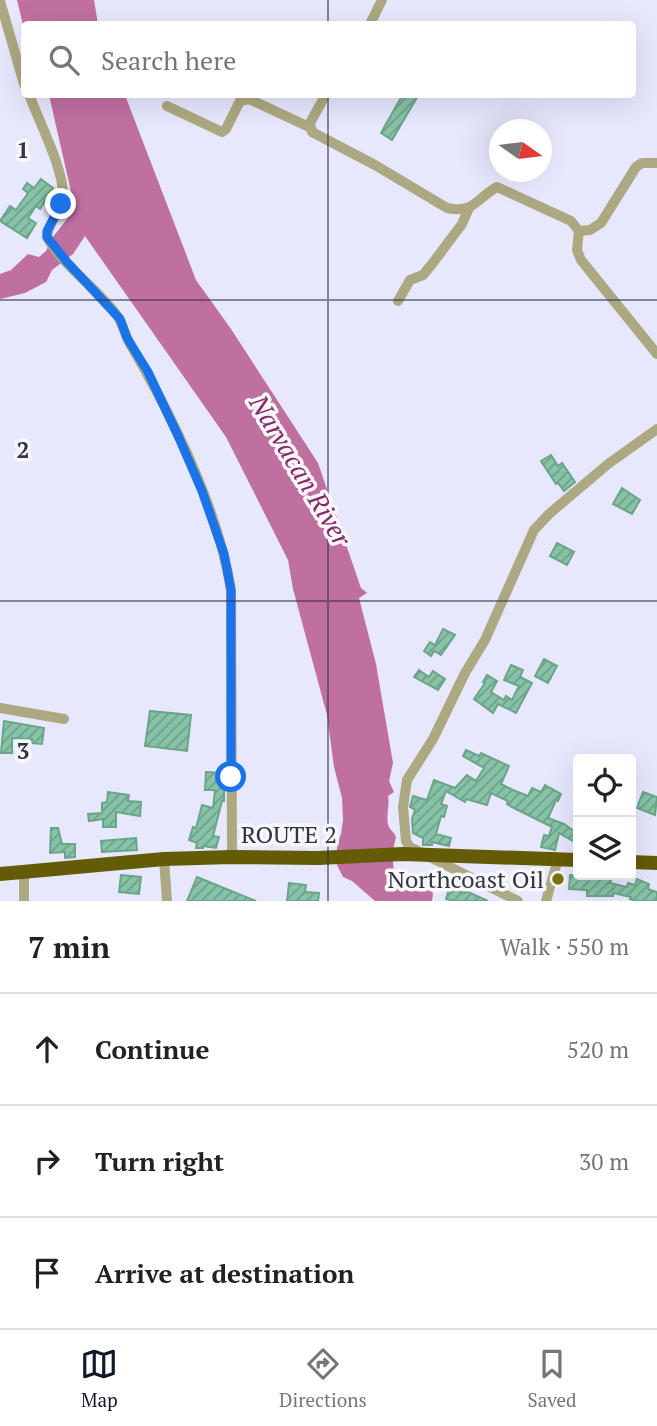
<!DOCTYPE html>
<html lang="en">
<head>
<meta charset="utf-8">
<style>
	body { margin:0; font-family:"PT Serif",serif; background:#f6f6f6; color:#222 }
	.controls { position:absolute; right:21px; bottom:21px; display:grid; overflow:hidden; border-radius:7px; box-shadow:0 7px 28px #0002 }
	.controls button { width:63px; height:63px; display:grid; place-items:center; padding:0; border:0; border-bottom:2px solid #e0e0e0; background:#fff; color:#222; font:35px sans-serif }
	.compass { position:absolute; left:489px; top:119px; width:63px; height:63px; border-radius:50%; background:#fff; box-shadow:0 7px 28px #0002; rotate:104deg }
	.stop { position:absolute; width:21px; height:21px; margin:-16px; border:5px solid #1a73e8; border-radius:50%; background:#fff }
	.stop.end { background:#1a73e8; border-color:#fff; box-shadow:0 2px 7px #0008 }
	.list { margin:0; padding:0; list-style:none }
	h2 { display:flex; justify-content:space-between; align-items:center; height:91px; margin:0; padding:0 28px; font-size:30px }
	h2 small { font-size:23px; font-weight:400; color:#767676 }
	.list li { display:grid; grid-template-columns:46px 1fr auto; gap:21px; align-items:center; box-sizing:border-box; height:112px; padding:0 28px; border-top:2px solid #e0e0e0 }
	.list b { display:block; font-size:26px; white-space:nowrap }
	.list em { font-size:23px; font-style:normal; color:#767676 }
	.icon { flex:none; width:38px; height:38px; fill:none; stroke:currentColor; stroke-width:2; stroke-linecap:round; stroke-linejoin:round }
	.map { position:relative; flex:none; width:657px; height:901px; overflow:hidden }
	.search { position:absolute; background:#fff; box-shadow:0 7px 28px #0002; left:21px; right:21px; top:21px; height:77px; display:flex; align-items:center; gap:18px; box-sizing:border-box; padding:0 24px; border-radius:7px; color:#767676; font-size:26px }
	.sheet { height:427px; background:#fff }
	nav { display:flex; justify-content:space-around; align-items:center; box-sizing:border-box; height:98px; border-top:2px solid #e0e0e0; background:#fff; font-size:19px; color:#767676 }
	nav a { display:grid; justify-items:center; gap:4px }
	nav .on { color:#111827 }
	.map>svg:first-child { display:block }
	.water { fill:#c06fa1 }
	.building { fill:url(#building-hatch); stroke:#6aa589; stroke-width:2 }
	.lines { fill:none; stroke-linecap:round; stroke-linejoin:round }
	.minor { stroke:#aca881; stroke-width:10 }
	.highway { stroke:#635b05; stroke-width:14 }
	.route { stroke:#1a73e8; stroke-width:9 }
	.grid { fill:none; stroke:#333348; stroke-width:2; stroke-opacity:0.55 }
	.poi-dot { fill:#7b7213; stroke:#f8f8f8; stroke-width:2.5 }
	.labels { text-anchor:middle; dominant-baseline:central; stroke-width:7; stroke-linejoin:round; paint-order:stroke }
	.street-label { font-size:24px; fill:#333348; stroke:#f8f8f8 }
	.poi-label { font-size:24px; fill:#333348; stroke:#f8f8f8; text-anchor:end }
	.water-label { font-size:26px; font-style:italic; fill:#882769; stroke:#f8f8f8 }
	.grid-label { font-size:23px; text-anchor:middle; font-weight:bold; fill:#333348; stroke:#f8f8f8; stroke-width:7; stroke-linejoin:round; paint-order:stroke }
</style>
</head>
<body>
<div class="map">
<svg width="657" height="901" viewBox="0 0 657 901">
	<defs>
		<pattern id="building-hatch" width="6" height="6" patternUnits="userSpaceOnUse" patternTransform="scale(1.75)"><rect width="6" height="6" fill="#87c3a6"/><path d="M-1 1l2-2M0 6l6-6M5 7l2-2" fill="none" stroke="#6f9f89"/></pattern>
	</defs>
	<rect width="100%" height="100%" fill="#e7e8fe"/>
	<g class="water">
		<path d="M17,0H94L98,24H24V29Z"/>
		<path d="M49,95H125L196,280L231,329L318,463L361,588L367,593L359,598L376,664L393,763L389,781L394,792L388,796C390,806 385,818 389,827C391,831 395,833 396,837L392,854L395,878L430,887L433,894L432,901H375L352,881L343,877L337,865V845L341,834L343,820L342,798L334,767L327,715L293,589L288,560L226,437L85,236L73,254L52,270L46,282L25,293L0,299V274L11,270L28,254L39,257L46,251L52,238L75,209Z"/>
	</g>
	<g class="building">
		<path d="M403,94H419L392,140L381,133Z"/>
		<path d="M41,179L53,188L40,209L36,206L28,218L36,223L27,238L0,221L10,206L16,210L28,193L23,189L27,183L34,188Z"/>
		<path d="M551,455L558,466L562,463L575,482L564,491L558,483L556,484L541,461Z"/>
		<path d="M622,488L640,500L632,514L613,504Z"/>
		<path d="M557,543L574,552L567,565L550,556Z"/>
		<path d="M443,629L455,635L441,655L434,651L431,656L424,651L430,642L435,645Z"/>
		<path d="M544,659L557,666L548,683L535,676Z"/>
		<path d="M511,665L523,670L520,677L532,683L516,713L498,704L493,713L474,699L485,683L483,682L487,675L497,681L491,692L504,700L506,696L512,700L519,686L504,680Z"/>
		<path d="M419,670L429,677L433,671L445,679L438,690L414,677Z"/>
		<path d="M150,711L191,715L187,751L145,746Z"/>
		<path d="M4,721L44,728L42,744L32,743V739L12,738V753H1Z"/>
		<path d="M466,750L479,756L481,753L509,766L501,784L513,790L528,796L532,788L541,792L545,785L561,794L558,801L556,800L548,818L564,824L578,834V844L559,833L555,850L541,847L544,835L549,836L552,827L512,807L507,804L508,801L491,793L487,805L466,799L465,802L446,791L441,804L447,806L444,817L441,816L436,834L451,838L449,846L432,842V845H423V838L413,833L412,819L415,810L410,807L413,796L427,800L434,780L455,788L467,775L476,781L484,768L463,756Z"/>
		<path d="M206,772L224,773V801H222L213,836L219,837L216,848L203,846V848H196L197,843L189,840L193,827L196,828L202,805L213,808L215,790H205Z"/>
		<path d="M108,792L129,795L128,801L141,802L140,816L116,812V827H103V819L89,821L88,814L102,813V803L107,802Z"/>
		<path d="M643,792L657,797L655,815L637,808Z"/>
		<path d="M51,828H58L62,844H75V857L65,858V852L50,853Z"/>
		<path d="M136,838L137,850L102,852L101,841Z"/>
		<path d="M121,875L141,877L139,894L119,892Z"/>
		<path d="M570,875L612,877L610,883L627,887L628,883L635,885L637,879L649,884L648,889L657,892V901H637L630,899L631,897L613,893V896H587V890L569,889Z"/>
		<path d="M197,877L256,901H187Z"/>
		<path d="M289,883L306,885L305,892L319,893L318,901H287Z"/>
		<path d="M449,889L465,893L466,891L488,901H455L446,899Z"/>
	</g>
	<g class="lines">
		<g class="minor">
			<path d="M0,1L24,84"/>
			<path d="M370,24L382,0"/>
			<path d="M29,94C38,120 64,169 63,196C62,211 48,222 47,237C64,268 98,288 118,317C123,325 125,334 129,342C171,414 218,507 231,590L232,857"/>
			<path d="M326,94L310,123L312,132L375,165L447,208C474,214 477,198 497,187L571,221L579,231L577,250L581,260L657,354"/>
			<path d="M167,106L222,132L226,129L240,101L249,99L309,127"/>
			<path d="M579,231L590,230L601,223L636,167L642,163H657"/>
			<path d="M398,301L410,280L423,275L432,264L462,224L469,208"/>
			<path d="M0,708L64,719"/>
			<path d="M164,859L167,901"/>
			<path d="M24,871V901"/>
			<path d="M518,901L410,847L406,841L403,807L407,780L433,739L465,673L485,640L534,530L549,514L608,464L657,429"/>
			<path d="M546,901L558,859"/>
		</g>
		<g class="highway">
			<path d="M631,862L657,863"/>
			<path d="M0,874L164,859L232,857L318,858L403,854L578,860"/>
		</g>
	</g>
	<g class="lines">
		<path class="route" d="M61,204L47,231V237L67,262L120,319L127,338L148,372L179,438L202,491L224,554L231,590V777"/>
	</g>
	<path class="grid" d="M328,0V24M328,94V901M0,300H657M0,601H657"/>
	<circle class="poi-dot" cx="558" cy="879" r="7"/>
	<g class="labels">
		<g class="street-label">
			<text x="289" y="834">ROUTE 2</text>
		</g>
		<g class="poi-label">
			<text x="544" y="879">Northcoast Oil</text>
		</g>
		<g class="water-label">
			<text transform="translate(301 470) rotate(59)">Narvacan River</text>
		</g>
	</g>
	<g class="grid-label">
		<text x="23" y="158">1</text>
		<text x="23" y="458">2</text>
		<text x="23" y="759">3</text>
	</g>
</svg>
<div class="controls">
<button><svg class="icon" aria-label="locate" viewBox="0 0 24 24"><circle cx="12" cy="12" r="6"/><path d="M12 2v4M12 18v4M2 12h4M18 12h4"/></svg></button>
<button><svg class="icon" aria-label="layers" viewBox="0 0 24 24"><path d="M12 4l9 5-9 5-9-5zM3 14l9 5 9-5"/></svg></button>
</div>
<svg class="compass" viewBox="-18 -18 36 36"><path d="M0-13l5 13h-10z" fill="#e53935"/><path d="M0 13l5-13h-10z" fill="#767676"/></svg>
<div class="stop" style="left:231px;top:777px"></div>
<div class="stop end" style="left:61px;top:204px"></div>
<div class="search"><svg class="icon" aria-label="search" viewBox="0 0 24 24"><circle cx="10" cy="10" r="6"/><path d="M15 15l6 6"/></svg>Search here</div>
</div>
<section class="sheet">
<h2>7 min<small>Walk · 550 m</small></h2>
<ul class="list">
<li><svg class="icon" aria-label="ahead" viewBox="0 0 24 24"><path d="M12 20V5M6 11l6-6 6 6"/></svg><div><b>Continue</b></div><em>520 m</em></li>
<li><svg class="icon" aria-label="right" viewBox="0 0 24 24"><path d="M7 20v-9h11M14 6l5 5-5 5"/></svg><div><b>Turn right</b></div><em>30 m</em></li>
<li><svg class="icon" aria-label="arrive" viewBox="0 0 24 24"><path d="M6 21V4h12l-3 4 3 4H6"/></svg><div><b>Arrive at destination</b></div></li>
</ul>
</section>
<nav>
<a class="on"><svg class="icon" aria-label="map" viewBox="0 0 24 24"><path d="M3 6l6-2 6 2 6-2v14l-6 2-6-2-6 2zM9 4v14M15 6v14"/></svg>Map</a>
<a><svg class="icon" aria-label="directions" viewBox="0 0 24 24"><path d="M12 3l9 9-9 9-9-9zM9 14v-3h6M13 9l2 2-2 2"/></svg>Directions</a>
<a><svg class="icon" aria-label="saved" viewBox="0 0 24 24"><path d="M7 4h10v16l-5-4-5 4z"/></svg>Saved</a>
</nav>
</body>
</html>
